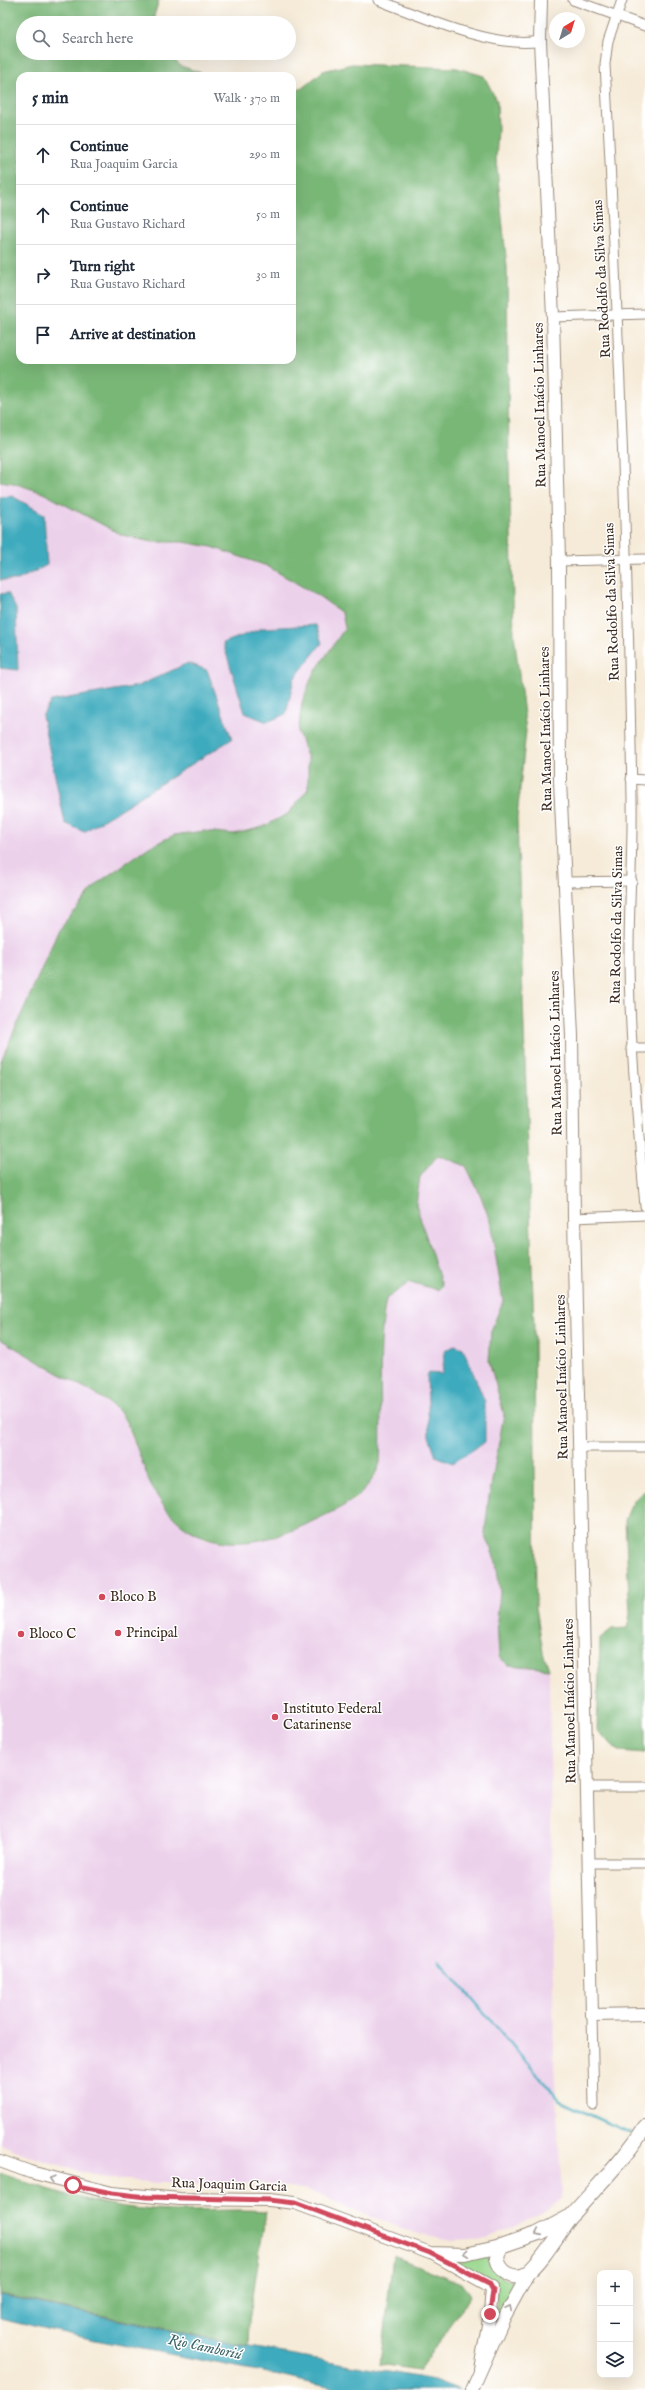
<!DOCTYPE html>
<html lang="en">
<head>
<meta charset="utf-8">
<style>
	body { margin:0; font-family:"IM FELL English",serif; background:#f2f2f3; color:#1f2937 }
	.controls { position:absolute; right:12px; bottom:12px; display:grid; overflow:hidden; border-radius:8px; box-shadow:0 4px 16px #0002 }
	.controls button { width:36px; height:36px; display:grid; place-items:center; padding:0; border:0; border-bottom:1px solid #e0e1e3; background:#fff; color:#1f2937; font:20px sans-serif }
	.compass { position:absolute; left:549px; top:12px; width:36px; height:36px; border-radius:50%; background:#fff; box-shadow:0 4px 16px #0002; rotate:38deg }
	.stop { position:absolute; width:12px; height:12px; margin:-9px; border:3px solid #d1495b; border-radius:50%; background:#fff }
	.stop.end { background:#d1495b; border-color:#fff; box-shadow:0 1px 4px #0008 }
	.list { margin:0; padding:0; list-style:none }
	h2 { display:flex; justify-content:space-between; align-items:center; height:52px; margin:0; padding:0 16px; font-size:17px }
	h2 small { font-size:13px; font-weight:400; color:#747a83 }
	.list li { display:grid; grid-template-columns:26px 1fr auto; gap:12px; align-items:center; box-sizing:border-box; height:60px; padding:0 16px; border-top:1px solid #e0e1e3 }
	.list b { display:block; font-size:15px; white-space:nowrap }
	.list p { margin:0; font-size:13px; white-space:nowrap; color:#747a83 }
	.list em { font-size:13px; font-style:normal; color:#747a83 }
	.icon { flex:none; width:22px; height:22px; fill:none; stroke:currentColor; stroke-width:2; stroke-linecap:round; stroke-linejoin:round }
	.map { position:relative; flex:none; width:645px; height:2390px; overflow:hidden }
	.search { position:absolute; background:#fff; box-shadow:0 4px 16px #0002; left:16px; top:16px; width:280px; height:44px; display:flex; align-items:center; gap:10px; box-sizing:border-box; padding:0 14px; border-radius:22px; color:#747a83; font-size:15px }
	.panel { position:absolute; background:#fff; box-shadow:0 4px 16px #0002; left:16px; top:72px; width:280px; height:292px; border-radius:12px }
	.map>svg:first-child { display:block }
	.built { fill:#ecd1eb }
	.green { fill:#97d68b; stroke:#698054 }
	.forest { fill:#79b777; stroke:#5a704a }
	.water { fill:#3eaabd; stroke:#3c6a6e }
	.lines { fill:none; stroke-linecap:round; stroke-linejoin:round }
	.stream { stroke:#3eaabd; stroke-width:2.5 }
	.street-casing { stroke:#988a7b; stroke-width:11 }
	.secondary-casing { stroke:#988a7b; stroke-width:14 }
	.primary-casing { stroke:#988a7b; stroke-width:16 }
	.street { stroke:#fff; stroke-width:9 }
	.secondary { stroke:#fff; stroke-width:12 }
	.primary { stroke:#fff; stroke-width:14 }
	.oneway { stroke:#a79f9a }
	.route { stroke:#d1495b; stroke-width:5 }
	.poi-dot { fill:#d1495b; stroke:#fff; stroke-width:1.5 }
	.labels { text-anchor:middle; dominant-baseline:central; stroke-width:3; stroke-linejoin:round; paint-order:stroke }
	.street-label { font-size:14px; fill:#3b2a1e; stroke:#fff }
	.poi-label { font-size:14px; fill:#3b2a1e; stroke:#fff; text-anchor:start }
	.water-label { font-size:15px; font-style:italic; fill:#3c6466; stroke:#fff }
</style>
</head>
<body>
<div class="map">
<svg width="645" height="2390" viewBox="0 0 645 2390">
	<rect width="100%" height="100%" fill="#fff"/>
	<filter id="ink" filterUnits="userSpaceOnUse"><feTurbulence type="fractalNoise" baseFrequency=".025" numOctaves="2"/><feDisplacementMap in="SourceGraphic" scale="8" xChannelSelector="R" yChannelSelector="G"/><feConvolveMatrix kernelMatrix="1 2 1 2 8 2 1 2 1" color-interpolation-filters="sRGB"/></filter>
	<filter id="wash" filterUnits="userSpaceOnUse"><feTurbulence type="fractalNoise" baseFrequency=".012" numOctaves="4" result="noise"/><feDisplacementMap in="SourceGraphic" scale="16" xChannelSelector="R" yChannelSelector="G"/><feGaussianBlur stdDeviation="0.9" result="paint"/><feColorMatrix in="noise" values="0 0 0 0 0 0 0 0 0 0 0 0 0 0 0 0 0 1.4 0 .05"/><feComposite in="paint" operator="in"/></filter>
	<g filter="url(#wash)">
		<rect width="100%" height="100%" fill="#f6ebd8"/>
		<g class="built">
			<path d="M0,481L13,483L41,492L152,542H183L212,547L267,566L320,597L342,613L345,628L312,676L298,732L308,759V789L289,813L263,827L234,834L204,831L149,847L99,882L59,929L0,1063Z"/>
			<path d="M438,1155L466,1166L480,1194L490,1221L503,1301L491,1331L489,1361L504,1414L488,1503L485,1534L496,1562L500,1591L497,1620L509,1665L549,1669L554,2062L562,2198L549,2209L488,2238L452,2240L416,2233L359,2212L308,2190L266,2183H158L107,2178L38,2159L0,2144V1339L99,1396L122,1415L156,1493L169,1511L205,1539L234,1543L354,1501L375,1477L380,1463L379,1359L381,1328L386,1299L410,1282L438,1290L425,1233L416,1205L420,1177Z"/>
		</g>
		<path class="green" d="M451,2258H490C492,2274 502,2280 516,2282L493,2332L491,2330C505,2279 496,2279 450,2261Z"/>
		<g class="forest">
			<path d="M0,0H159L154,16L156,23H23V53H168L181,66L210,76H20V360H292V90L301,89L323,71L352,64L457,68L484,76L497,101L498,130L496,159L507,267L509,465L514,634L526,731L517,818L534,1328L536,1607L543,1652L549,1669L509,1665L499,1657L497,1620L500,1591L496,1562L485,1534L488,1503L504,1414L489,1361L491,1331L503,1301L490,1221L480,1194L466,1166L438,1155L420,1177L416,1205L442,1286L438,1290L410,1282L386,1299C376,1354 383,1408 380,1463C367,1500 339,1508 307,1524C242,1555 179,1551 148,1478C143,1465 128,1421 121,1414C107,1399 88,1390 71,1380C47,1367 24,1353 0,1339V1063L59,929L99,882L149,847L174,835L204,831L234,834L263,827L289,813L308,789V759L298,732L302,703L312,676L345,628L342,613L320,597L267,566L212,547L183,542H152L122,535L41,492L13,483L0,481Z"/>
			<path d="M645,1491V1753L619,1751L597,1731L600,1638L612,1629L627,1628L630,1614L625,1521C629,1509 633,1498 645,1491Z"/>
			<path d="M0,2173C50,2191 100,2206 153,2210C191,2213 229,2208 266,2211L249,2321L248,2346L0,2294Z"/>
			<path d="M393,2256L462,2283L471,2296L419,2370L380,2364Z"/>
		</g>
		<g class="water">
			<path d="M12,496L44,514L47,565L18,580H0V497Z"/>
			<path d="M8,593L16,609L18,670L0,668V594Z"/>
			<path d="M316,625L322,643L294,679L286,714L267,722L245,713L223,643L263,628Z"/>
			<path d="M188,663L207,670L232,739L84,832L65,823L42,716L51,701L138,686Z"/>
			<path d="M455,1345L463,1348L485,1402V1442L453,1463L436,1456L429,1436L427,1373L442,1374L445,1351Z"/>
			<path d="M0,2295L233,2344L434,2380L460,2390H345L279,2375L90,2339L0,2318Z"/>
		</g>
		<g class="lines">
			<path class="stream" d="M440,1961L560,2101L630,2133"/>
		</g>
	</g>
	<g filter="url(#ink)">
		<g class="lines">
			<g class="street-casing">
				<g id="street">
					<path d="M378,0C420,16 496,50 540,41"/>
					<path d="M573,0L645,26"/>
					<path d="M622,0L608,41L605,64C618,309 628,554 632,799C633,850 629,902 629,953C629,1038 638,1122 645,1206"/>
					<path d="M553,317L645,314"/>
					<path d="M559,561L645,559"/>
					<path d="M631,779L645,780"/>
					<path d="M566,882L632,881"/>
					<path d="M631,1048H645"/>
					<path d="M574,1218L645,1215"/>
					<path d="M579,1447H645"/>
					<path d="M587,1787H645"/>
					<path d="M588,1863H645"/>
					<path d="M592,2015L594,2106"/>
				</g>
			</g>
			<g class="secondary-casing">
				<g id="secondary">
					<path d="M541,0L540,41L553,317L559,561L560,781L572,1035L574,1218L592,2015L645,2014"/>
					<path d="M0,2161L30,2172L112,2193L180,2199L269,2200L295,2203L430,2253L465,2254L501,2246"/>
					<path d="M433,2254L492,2287L490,2314L480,2369"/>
					<path d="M472,2390L504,2318L529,2272"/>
				</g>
			</g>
			<g class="primary-casing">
				<path id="primary" d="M573,2215L539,2233L501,2246L497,2257C499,2272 515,2283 528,2272C542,2262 561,2229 573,2214C598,2185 625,2159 645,2127"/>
			</g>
			<use href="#street" class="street"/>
			<use href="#secondary" class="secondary"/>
			<use href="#primary" class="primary"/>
		</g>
		<defs><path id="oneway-chevron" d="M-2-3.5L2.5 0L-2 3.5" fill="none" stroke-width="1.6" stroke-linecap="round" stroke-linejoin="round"/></defs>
		<g class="oneway">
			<use href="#oneway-chevron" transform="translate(52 2179) rotate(-164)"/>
			<use href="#oneway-chevron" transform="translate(538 2233) rotate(156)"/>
			<use href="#oneway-chevron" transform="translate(466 2253) rotate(174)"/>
			<use href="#oneway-chevron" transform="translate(509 2308) rotate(-63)"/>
		</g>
	</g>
	<g class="lines" filter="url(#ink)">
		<path class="route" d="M73,2185L112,2193L146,2197L269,2200L295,2203L430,2253L489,2283L493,2290L490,2314"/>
	</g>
	<g class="poi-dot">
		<circle cx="102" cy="1597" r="4"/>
		<circle cx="118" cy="1633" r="4"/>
		<circle cx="21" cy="1634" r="4"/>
		<circle cx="275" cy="1717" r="4"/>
	</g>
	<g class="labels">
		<g class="street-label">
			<text transform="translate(602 279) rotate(-93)">Rua Rodolfo da Silva Simas</text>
			<text transform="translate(540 405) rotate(-91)">Rua Manoel Inácio Linhares</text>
			<text transform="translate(612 602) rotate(-92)">Rua Rodolfo da Silva Simas</text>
			<text transform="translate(546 729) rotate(-91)">Rua Manoel Inácio Linhares</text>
			<text transform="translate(617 925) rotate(-89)">Rua Rodolfo da Silva Simas</text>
			<text transform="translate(556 1053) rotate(-91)">Rua Manoel Inácio Linhares</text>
			<text transform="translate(562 1377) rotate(-91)">Rua Manoel Inácio Linhares</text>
			<text transform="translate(570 1701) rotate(-91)">Rua Manoel Inácio Linhares</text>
			<text transform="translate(229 2185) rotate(2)">Rua Joaquim Garcia</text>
		</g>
		<g class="poi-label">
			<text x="110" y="1597">Bloco B</text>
			<text x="126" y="1633">Principal</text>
			<text x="29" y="1634">Bloco C</text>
			<text x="283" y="1709">Instituto Federal<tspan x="283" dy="16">Catarinense</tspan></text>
		</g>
		<g class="water-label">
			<text transform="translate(205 2347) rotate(12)">Rio Camboriú</text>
		</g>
	</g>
</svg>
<div class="controls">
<button>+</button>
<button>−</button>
<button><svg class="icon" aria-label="layers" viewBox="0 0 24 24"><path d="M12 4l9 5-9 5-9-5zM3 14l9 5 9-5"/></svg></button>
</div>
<svg class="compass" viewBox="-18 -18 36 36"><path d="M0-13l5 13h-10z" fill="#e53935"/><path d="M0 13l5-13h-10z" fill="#747a83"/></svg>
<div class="stop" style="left:73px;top:2185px"></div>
<div class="stop end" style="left:490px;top:2314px"></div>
<div class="search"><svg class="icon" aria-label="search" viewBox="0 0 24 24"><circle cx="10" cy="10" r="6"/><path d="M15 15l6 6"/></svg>Search here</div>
<section class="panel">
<h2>5 min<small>Walk · 370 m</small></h2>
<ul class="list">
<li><svg class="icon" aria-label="ahead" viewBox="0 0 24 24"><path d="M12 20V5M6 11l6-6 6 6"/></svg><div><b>Continue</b><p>Rua Joaquim Garcia</p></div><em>290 m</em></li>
<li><svg class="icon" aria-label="ahead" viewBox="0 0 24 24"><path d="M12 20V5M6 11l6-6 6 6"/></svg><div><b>Continue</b><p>Rua Gustavo Richard</p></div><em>50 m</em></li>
<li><svg class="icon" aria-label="right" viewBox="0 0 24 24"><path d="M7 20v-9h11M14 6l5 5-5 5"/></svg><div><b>Turn right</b><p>Rua Gustavo Richard</p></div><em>30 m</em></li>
<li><svg class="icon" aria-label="arrive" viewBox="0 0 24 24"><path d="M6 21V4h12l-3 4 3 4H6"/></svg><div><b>Arrive at destination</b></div></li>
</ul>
</section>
</div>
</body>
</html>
